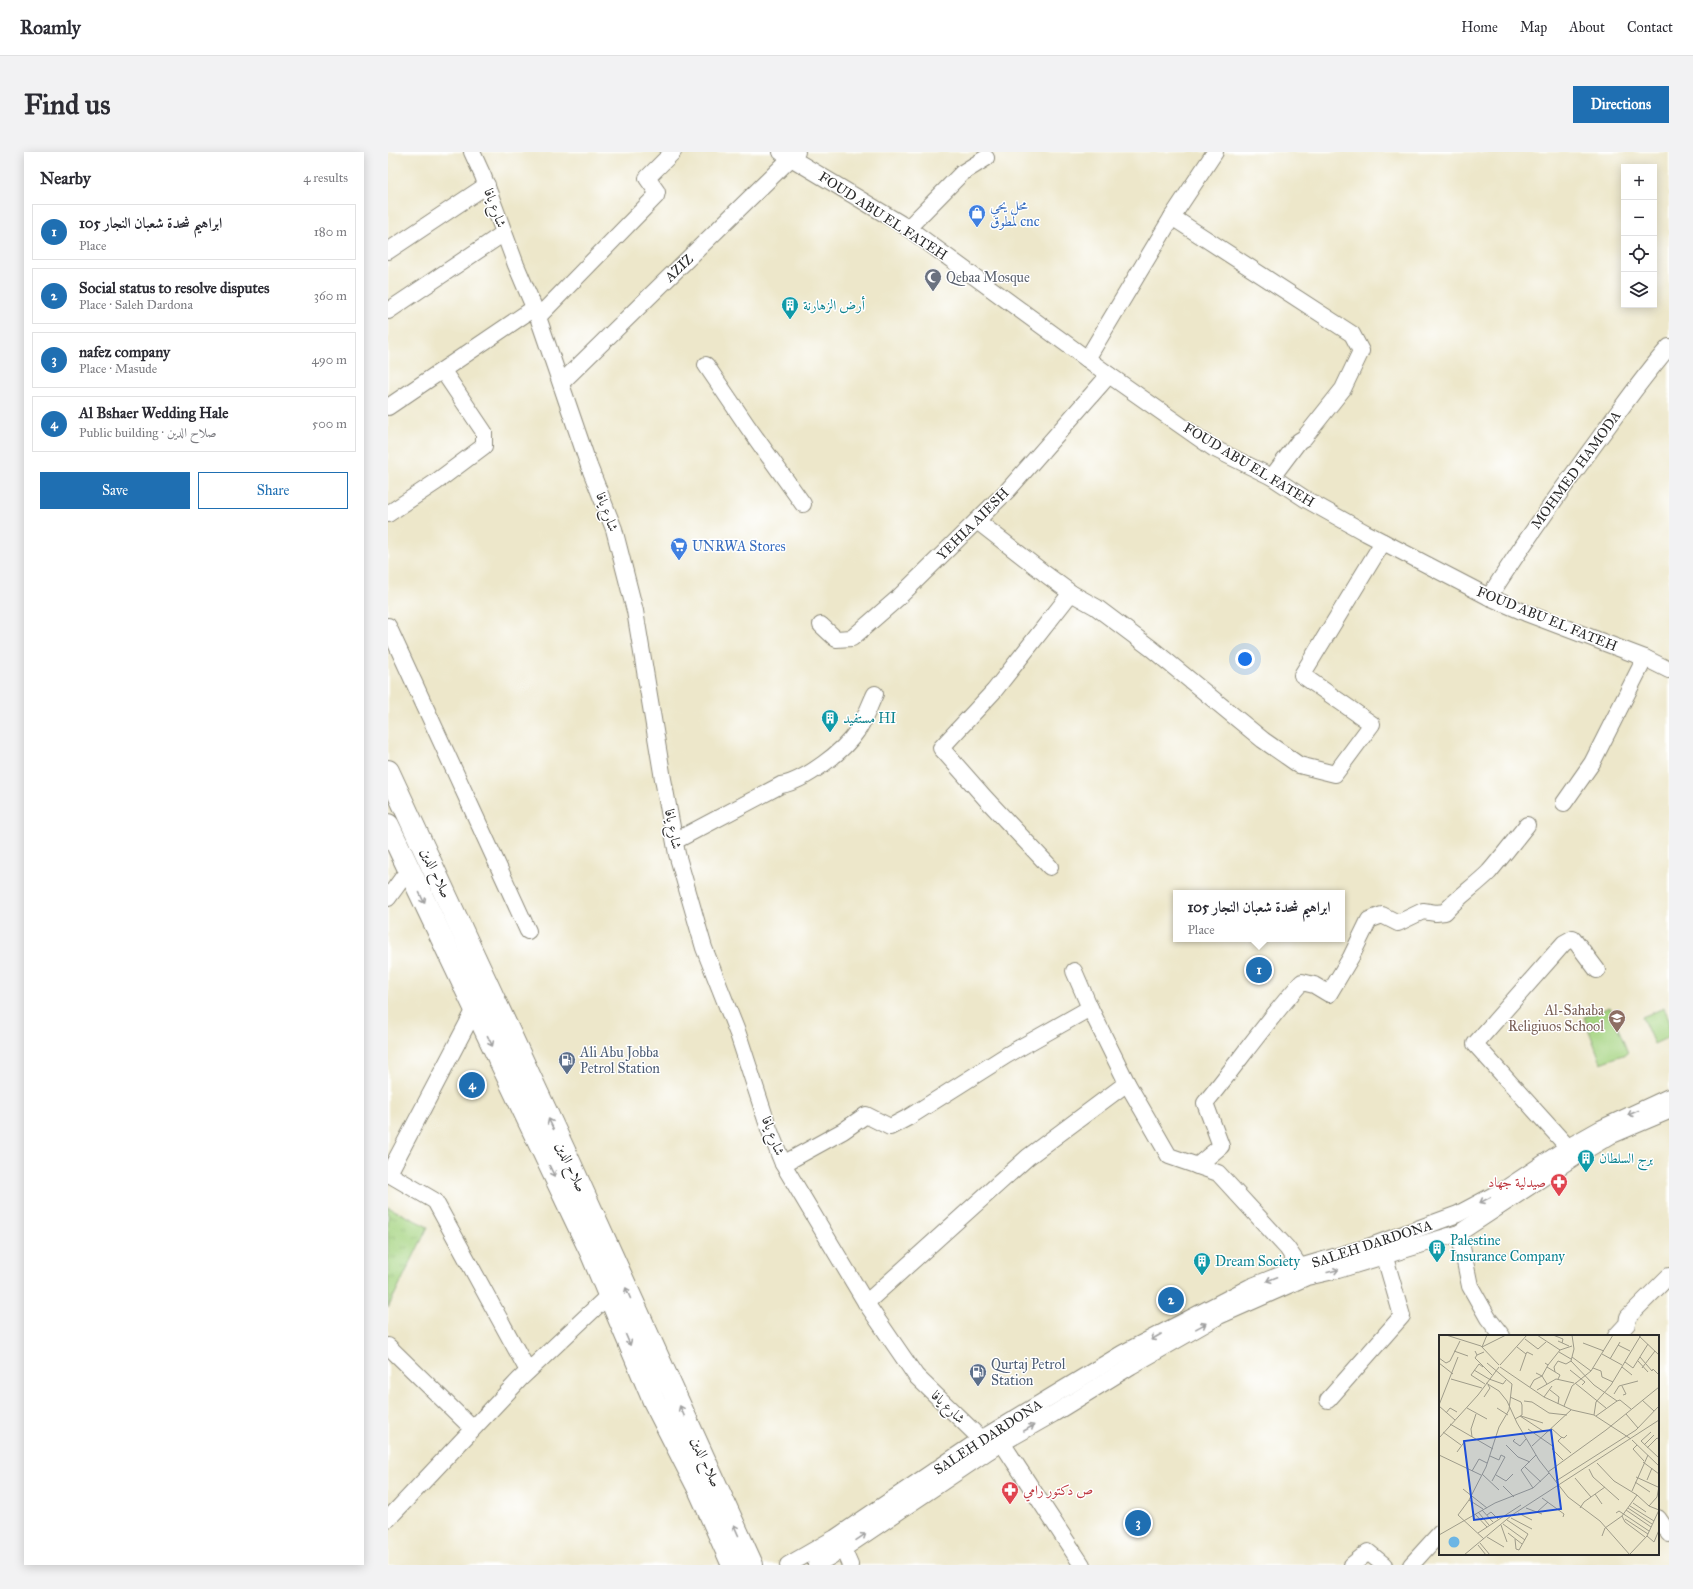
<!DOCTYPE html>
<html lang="en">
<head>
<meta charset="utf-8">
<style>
	body { margin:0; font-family:"IM FELL Great Primer",Amiri,serif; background:#f2f2f3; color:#2b2b33 }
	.controls { position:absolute; right:12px; top:12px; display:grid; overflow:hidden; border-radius:0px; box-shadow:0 2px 10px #0003 }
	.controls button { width:36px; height:36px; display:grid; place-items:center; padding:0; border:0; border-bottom:1px solid #e1e1e2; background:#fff; color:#2b2b33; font:20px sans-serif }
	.you { position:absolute; left:857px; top:507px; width:14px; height:14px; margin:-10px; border:3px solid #fff; border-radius:50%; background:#1a73e8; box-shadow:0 0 0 6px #1a73e833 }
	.badge { display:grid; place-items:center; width:26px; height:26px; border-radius:50%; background:#1f6fb2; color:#fff; font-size:13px; font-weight:700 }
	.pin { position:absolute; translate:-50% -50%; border:2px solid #fff; box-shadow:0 1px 4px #0006 }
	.popup { position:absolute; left:785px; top:738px; width:172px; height:52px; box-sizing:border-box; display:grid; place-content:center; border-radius:0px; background:#fff; filter:drop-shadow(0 1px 3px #0005); font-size:13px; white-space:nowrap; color:#7c7c81 }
	.popup b { font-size:15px; color:#2b2b33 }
	.popup::after { content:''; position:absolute; left:50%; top:100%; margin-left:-8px; border:8px solid transparent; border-top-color:#fff }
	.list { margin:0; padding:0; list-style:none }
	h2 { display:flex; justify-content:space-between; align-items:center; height:52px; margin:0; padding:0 16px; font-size:17px }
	h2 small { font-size:13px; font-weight:400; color:#7c7c81 }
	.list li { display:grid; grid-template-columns:26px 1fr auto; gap:12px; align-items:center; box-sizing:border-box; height:56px; margin:0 8px 8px; padding:0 8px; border:1px solid #e1e1e2; border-radius:0px }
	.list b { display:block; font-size:15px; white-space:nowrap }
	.list p { margin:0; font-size:13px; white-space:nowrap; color:#7c7c81 }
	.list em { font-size:13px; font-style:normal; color:#7c7c81 }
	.actions { display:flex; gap:8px; padding:12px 16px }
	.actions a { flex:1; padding:9px 0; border:1px solid #1f6fb2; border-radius:0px; text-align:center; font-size:14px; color:#1f6fb2 }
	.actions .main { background:#1f6fb2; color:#fff }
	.icon { flex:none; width:22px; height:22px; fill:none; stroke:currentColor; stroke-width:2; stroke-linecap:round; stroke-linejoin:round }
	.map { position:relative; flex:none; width:1281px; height:1413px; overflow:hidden; border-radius:0px }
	header { display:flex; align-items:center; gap:24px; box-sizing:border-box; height:56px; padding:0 20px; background:#fff; border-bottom:1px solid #e1e1e2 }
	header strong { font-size:19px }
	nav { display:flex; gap:22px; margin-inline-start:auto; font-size:14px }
	.intro { display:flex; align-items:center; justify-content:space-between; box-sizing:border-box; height:96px; padding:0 24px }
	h1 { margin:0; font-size:28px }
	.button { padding:10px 18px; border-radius:0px; background:#1f6fb2; color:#fff; font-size:14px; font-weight:700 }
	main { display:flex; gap:24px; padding:0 24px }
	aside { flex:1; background:#fff; border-radius:0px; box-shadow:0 2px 10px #0003 }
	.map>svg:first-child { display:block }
	.grass { fill:url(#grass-tufts); stroke:#688056 }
	.pitch { fill:#a5d481; stroke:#688056 }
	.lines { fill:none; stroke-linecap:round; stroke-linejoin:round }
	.minor-casing { stroke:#8c897a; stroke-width:18 }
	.highway-casing { stroke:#8c897a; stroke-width:24 }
	.minor { stroke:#fff; stroke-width:16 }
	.highway { stroke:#fff; stroke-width:22 }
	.oneway { stroke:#a0a0a0 }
	.labels { text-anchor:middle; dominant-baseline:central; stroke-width:3; stroke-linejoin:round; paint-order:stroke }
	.shop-label { font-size:14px; fill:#366cbe; stroke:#fff; text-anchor:start }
	.street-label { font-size:14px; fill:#2b2b2b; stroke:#fff }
	.worship-label { font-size:14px; fill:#5b616d; stroke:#fff; text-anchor:start }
	.culture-label { font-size:14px; fill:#0d838f; stroke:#fff; text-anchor:start }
	.education-label { font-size:14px; fill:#785e54; stroke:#fff; text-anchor:end }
	.service-label { font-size:14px; fill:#4e5e75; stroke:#fff; text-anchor:start }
	.health-label { font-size:14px; fill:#be3a42; stroke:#fff; text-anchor:end }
	.inset-road { fill:none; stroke:#9f9c8a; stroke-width:1 }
	.view { fill:#1d4ed8; fill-opacity:0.15; stroke:#1d4ed8; stroke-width:2 }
	.inset-edge { fill:none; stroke:#2b2b2b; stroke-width:2 }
</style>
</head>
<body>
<header>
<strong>Roamly</strong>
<nav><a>Home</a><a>Map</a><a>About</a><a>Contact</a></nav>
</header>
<div class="intro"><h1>Find us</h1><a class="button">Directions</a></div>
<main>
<aside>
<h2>Nearby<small>4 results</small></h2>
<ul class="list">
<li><span class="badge">1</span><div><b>ابراهيم شحدة شعبان النجار 105</b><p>Place</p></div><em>180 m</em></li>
<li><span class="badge">2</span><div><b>Social status to resolve disputes</b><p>Place · Saleh Dardona</p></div><em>360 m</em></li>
<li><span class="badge">3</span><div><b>nafez company</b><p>Place · Masude</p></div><em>490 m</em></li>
<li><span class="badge">4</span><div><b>Al Bshaer Wedding Hale</b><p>Public building · صلاح الدين</p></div><em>500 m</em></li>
</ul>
<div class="actions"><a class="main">Save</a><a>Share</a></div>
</aside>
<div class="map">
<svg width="1281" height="1413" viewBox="0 0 1281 1413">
	<defs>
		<pattern id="grass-tufts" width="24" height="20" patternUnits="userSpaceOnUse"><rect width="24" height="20" fill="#a5d481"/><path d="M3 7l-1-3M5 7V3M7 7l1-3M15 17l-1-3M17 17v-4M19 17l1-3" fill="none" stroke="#8eb670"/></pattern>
	</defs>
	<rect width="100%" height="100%" fill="#fff"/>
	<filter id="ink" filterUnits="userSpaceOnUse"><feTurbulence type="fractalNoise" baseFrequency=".025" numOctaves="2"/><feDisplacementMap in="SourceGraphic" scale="8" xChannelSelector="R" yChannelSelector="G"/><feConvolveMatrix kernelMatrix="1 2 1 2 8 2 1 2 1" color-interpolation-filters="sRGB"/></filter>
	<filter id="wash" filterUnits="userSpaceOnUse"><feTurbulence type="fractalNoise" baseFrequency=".012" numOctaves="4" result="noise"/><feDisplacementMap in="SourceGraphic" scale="16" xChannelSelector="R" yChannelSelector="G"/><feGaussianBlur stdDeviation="0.9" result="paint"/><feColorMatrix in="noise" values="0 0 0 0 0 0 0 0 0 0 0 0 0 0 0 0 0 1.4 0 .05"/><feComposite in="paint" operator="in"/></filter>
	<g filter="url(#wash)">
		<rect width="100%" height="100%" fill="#ede7ca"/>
		<path class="grass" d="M0,1055L40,1075L0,1156Z"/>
		<g class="pitch">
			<path d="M1222,855L1240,901L1213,911L1196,865Z"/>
			<path d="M1276,856L1281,867V885L1266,892L1254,865Z"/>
		</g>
	</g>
	<g filter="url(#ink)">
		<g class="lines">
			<g class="minor-casing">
				<g id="minor">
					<path d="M84,0L95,24L128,113L150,165L201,314L226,377L247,459L275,627L289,702L316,796L350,882L381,977L395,1012L478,1151L528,1224L593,1287L602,1298"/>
					<path d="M393,0L520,76L721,223L825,296L884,325L919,348L978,381L1101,445L1138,461L1257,506L1281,518"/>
					<path d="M784,65L964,182L973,199L955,237L916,286L911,289L884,325"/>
					<path d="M520,76L574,21L598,6"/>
					<path d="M0,99L99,33"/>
					<path d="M0,159L116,81"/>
					<path d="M150,165L268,44L269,40L259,26L285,0"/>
					<path d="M699,207L784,65L827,0"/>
					<path d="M318,213L360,275L415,352"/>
					<path d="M173,231L409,0"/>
					<path d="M0,255L146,156"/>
					<path d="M0,362L48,330L96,294V280L55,219"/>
					<path d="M589,369L656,421L683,441L708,455L764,497L875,588L911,613L947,622L984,572L914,523L995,390"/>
					<path d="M1101,445C1136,390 1174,337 1212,285C1235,254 1256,223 1281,195"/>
					<path d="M433,473L448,487L464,486L510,446L620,338L721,223"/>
					<path d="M0,474L140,779"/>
					<path d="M1176,651L1204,611L1257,506"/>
					<path d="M287,689L393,633C417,629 456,599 469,579C477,568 481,554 487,542"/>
					<path d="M662,715L598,647L553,596L606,539L683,441"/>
					<path d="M0,746L21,717"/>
					<path d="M686,819L702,856"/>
					<path d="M1187,1003L1087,892L1176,791L1185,786L1209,818"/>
					<path d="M395,1012L455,979L478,963L502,975L521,965L619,903L702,856L739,931L781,1004L830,1021L899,1096L918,1124"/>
					<path d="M809,1014L833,994L817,951C850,911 879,868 914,830L926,833L941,842L963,805L981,768L994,763L1010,771L1035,759L1048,761L1057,760C1070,745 1087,734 1101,720C1114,705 1126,689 1139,673"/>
					<path d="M1,1022L47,1049L140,1219"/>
					<path d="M0,1023L87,857"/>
					<path d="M1071,1081L1082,1134L1100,1166L1114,1184"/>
					<path d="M478,1151L640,1005L739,931"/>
					<path d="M1228,1184L1239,1172L1240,1165L1281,1124"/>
					<path d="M0,1194L84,1276"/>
					<path d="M940,1248L1014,1164L996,1102"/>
					<path d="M614,1291L694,1413"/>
					<path d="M1270,1366L1281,1382"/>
					<path d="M0,1367L132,1227L221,1143"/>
					<path d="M455,1397L462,1413"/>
					<path d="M400,1413L447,1386L593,1287L735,1201L862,1135L912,1115L980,1095L1070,1062L1117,1037L1180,995L1212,977L1281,945"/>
					<path d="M428,1413L455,1397L602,1298L665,1262L743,1214L831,1164L919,1125L950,1118L1071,1081L1188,1004L1222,984L1281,959"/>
					<path d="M964,1413L980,1400L996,1413"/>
					<path d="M1023,1413L1052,1381"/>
				</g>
			</g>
			<g class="highway-casing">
				<g id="highway">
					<path d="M0,619L180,1007L364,1413"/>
					<path d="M0,673L203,1100L266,1249L311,1337L345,1413"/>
				</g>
			</g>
			<use href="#minor" class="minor"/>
			<use href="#highway" class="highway"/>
		</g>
		<defs><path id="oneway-shaft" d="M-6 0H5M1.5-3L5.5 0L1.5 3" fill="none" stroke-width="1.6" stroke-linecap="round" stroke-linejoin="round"/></defs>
		<g class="oneway">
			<use href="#oneway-shaft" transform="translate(34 746) rotate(65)"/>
			<use href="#oneway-shaft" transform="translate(102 889) rotate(64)"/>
			<use href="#oneway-shaft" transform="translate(1245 961) rotate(156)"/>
			<use href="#oneway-shaft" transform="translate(163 972) rotate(-115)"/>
			<use href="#oneway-shaft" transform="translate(164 1019) rotate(64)"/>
			<use href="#oneway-shaft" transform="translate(1097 1048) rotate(152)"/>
			<use href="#oneway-shaft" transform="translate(945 1119) rotate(-14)"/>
			<use href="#oneway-shaft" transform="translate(884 1127) rotate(159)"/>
			<use href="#oneway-shaft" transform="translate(240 1141) rotate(-114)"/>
			<use href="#oneway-shaft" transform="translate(813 1174) rotate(-29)"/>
			<use href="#oneway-shaft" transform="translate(768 1185) rotate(150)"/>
			<use href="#oneway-shaft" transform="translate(240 1188) rotate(67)"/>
			<use href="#oneway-shaft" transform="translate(294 1259) rotate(-114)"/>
			<use href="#oneway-shaft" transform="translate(641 1276) rotate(-30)"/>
			<use href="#oneway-shaft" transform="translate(348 1378) rotate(-114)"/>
			<use href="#oneway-shaft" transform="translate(473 1385) rotate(-34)"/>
		</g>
	</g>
	<defs>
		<g id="shop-pin" transform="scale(0.9)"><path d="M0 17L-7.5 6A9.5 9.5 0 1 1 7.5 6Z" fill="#3f7fe0" stroke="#fff"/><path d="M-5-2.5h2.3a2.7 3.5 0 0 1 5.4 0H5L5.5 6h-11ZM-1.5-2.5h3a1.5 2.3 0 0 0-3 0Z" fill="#fff"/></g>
		<g id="mosque-pin" transform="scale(0.9)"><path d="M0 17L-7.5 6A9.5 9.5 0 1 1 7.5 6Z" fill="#6b7280" stroke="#fff"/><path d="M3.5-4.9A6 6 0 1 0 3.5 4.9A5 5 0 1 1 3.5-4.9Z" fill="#fff"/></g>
		<g id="building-pin" transform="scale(0.9)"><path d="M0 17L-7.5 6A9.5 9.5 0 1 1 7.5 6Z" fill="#0f9aa8" stroke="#fff"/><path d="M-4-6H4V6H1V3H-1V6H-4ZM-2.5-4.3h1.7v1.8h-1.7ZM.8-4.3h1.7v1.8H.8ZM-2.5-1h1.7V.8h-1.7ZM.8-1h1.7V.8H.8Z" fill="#fff"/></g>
		<g id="supermarket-pin" transform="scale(0.9)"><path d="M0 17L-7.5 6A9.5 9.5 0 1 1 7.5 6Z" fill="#3f7fe0" stroke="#fff"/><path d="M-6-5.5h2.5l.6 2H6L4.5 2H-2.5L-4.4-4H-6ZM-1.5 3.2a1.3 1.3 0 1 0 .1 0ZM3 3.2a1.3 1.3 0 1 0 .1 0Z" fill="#fff"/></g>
		<g id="school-pin" transform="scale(0.9)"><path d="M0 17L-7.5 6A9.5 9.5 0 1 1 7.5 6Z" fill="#8d6e63" stroke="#fff"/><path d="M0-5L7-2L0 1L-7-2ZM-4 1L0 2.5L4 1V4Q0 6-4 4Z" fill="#fff"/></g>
		<g id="fuel-pin" transform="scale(0.9)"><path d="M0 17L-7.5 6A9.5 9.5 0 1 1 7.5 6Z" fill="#5c6f8a" stroke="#fff"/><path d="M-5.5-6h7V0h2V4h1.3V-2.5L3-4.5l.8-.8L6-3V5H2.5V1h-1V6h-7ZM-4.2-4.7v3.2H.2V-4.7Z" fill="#fff"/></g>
		<g id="pharmacy-pin" transform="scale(0.9)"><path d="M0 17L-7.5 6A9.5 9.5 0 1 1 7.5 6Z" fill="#e0444e" stroke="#fff"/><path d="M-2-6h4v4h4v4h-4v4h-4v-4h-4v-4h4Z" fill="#fff"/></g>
	</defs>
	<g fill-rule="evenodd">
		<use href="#shop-pin" x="589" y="61"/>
		<use href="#mosque-pin" x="545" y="125"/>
		<use href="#building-pin" x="402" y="153"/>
		<use href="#supermarket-pin" x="291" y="394"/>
		<use href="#building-pin" x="442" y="566"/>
		<use href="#school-pin" x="1229" y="866"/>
		<use href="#fuel-pin" x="179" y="908"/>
		<use href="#building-pin" x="1198" y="1006"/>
		<use href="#pharmacy-pin" x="1171" y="1030"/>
		<use href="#building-pin" x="1049" y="1096"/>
		<use href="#building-pin" x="814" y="1109"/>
		<use href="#fuel-pin" x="590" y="1220"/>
		<use href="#pharmacy-pin" x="622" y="1338"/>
	</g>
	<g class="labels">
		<g class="shop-label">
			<text x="602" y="53">محل يحي<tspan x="602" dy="16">لمطوق cnc</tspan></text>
			<text x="304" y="394">UNRWA Stores</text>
		</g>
		<g class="street-label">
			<text transform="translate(107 56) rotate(70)">شارع يافا</text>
			<text transform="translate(495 64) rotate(33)">FOUD ABU EL FATEH</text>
			<text transform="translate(291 116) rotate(-44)">AZIZ</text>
			<text transform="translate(861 313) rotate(31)">FOUD ABU EL FATEH</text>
			<text transform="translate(1188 318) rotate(-54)">MOHMED HAMODA</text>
			<text transform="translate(219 360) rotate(70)">شارع يافا</text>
			<text transform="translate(585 372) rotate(-45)">YEHIA AIESH</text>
			<text transform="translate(1159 467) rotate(22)">FOUD ABU EL FATEH</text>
			<text transform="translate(285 677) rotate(79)">شارع يافا</text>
			<text transform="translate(48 721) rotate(65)">صلاح الدين</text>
			<text transform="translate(385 984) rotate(69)">شارع يافا</text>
			<text transform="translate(183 1015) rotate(65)">صلاح الدين</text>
			<text transform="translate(984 1092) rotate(-18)">SALEH DARDONA</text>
			<text transform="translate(560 1255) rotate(44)">شارع يافا</text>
			<text transform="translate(600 1285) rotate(-33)">SALEH DARDONA</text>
			<text transform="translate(318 1310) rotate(66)">صلاح الدين</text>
		</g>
		<g class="worship-label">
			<text x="558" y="125">Qebaa Mosque</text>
		</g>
		<g class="culture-label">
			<text x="415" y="153">أرض الزهارنة</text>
			<text x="455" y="566">مستفيد HI</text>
			<text x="1211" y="1006">برج السلطان</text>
			<text x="1062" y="1088">Palestine<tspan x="1062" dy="16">Insurance Company</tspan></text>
			<text x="827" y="1109">Dream Society</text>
		</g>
		<g class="education-label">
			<text x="1216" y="858">Al-Sahaba<tspan x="1216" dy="16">Religiuos School</tspan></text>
		</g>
		<g class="service-label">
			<text x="192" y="900">Ali Abu Jobba<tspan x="192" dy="16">Petrol Station</tspan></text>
			<text x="603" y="1212">Qurtaj Petrol<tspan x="603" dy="16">Station</tspan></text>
		</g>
		<g class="health-label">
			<text x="1158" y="1030">صيدلية جهاد</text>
			<text x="635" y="1338" text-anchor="start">ص دكتور رامي</text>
		</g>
	</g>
	<g transform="translate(1051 1183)">
		<rect width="220" height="220" fill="#ede7ca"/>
		<path d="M9.5 207a5.5 5.5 0 1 1 11 0a5.5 5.5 0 1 1-11 0Z" fill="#6cb5e4"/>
		<path class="inset-road" d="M7,0L42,11L60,30M98,0L121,15M114,0L124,4L123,8M133,0L135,14L132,26L155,50L178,66L157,81M199,0L220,20M86,4L99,14L107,7M119,6L130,11M144,8L165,16M179,10L191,16M43,12L67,0M43,12L48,0M78,12L87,19L88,17L94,20M15,16L29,21M36,16L38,20L45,17M120,17L132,24M163,19L183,30M38,20L36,23L53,40M133,22L152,36M201,22L213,36L214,34L220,40M0,23L7,28L11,26L21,6M171,24L181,7M199,26L209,37M186,27L194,33L209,9M0,28L14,39M61,30L88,0M109,30L121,15L133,11M44,32L40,29L32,40L46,49M61,32L105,62L133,75L155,80L192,104M108,32L121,40L119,44M183,32L193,40M154,33L162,36L163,42L174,47M203,33L216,16M35,35L50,44M131,35L146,47L143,50M81,36L87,19M116,37L115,32L119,26L127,29L132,26M97,38L103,41L108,49M12,44L43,53M50,44L64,49L67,45M47,48L60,56L68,66L78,88L100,125L129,162L161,186L191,220M136,48L167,73M183,51L187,59L184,60M91,52L95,45L103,41L109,30L106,28M98,55L117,44L135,48M111,55L120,62L119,69M175,59L180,51L199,46M45,62L51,53L49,50M71,62L82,67L83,70V80L76,84M105,62L113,51M203,65L215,76M85,66L93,67L110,78L128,80M178,66L181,65L192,74M0,70L19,22M0,71L16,85M125,71L133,51L152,36L174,0M28,73L48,84M58,73L69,80M7,78L11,73L18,77M187,79L199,93M155,80L157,67L172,50L202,0M81,81L104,96M82,81L104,88M11,89L54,114M112,93L122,102L125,103L128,100M89,94L115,112L113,114L124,125M4,97L22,110M212,97L202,106L220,123M33,102L32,94L37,79M123,102L119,106L132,118M0,103L39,60L60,32M76,104L74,106L81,111L87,104M193,105L220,131M67,110L79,122L91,127M198,110L194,114L205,126M205,110L215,100M93,111L132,75M208,113L218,103L220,104M18,117L26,106M0,120L42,140M51,121L60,125L62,120L66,122L53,146M204,127L220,139M158,128L175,146L198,160L210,171L220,175M86,132L102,147M150,134L154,142L180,165M33,136L40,124L48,128M109,137L167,95L220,52M43,139L60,155M57,140L67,146L74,139M197,142L219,152M136,143L152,162M208,145L213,133M117,146L197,95L220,71M196,147L211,157M64,151L75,162M94,153L82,135L97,120M24,154L48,173M193,156L209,120M156,159L163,169M103,163L125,179L124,182M30,165L44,174M194,168L207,177M191,171L215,186M210,171L218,162L220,151M87,173L103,179M141,173L145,167L166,152M189,173L213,189M43,175L54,187M187,175L212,192M39,177L50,190M98,177L109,167M79,178L93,185M177,178L180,176L210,196M36,179L48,192M48,180L52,177L59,184M183,181L186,187L206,202M72,183L93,194M186,184L209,199M68,185L89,199L80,215L77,214L76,204M64,189L86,205M62,190L68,207M39,198L82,170M69,198L83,209M0,200L56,168L94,153L110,138M163,201L166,193L183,181L198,160M208,201L215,207L220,195M48,202L65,212M45,204L19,180L30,165L47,132L60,92L70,75L73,49L48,28M41,208L51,220M39,210L47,220M191,219L208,201L220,175M25,220L73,180L220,85"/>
		<path class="view" d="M112,95L122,174L35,185L25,106Z"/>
		<rect width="220" height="220" class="inset-edge"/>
	</g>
</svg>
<div class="controls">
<button>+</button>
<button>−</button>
<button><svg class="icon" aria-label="locate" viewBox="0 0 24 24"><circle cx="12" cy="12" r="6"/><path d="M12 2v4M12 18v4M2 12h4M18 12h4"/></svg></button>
<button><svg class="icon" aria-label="layers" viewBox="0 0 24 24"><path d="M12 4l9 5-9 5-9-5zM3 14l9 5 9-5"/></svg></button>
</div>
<div class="you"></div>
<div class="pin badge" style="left:871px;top:818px">1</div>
<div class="popup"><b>ابراهيم شحدة شعبان النجار 105</b>Place</div>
<div class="pin badge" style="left:783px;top:1148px">2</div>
<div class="pin badge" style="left:750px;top:1371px">3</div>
<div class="pin badge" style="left:84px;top:933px">4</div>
</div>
</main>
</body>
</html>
